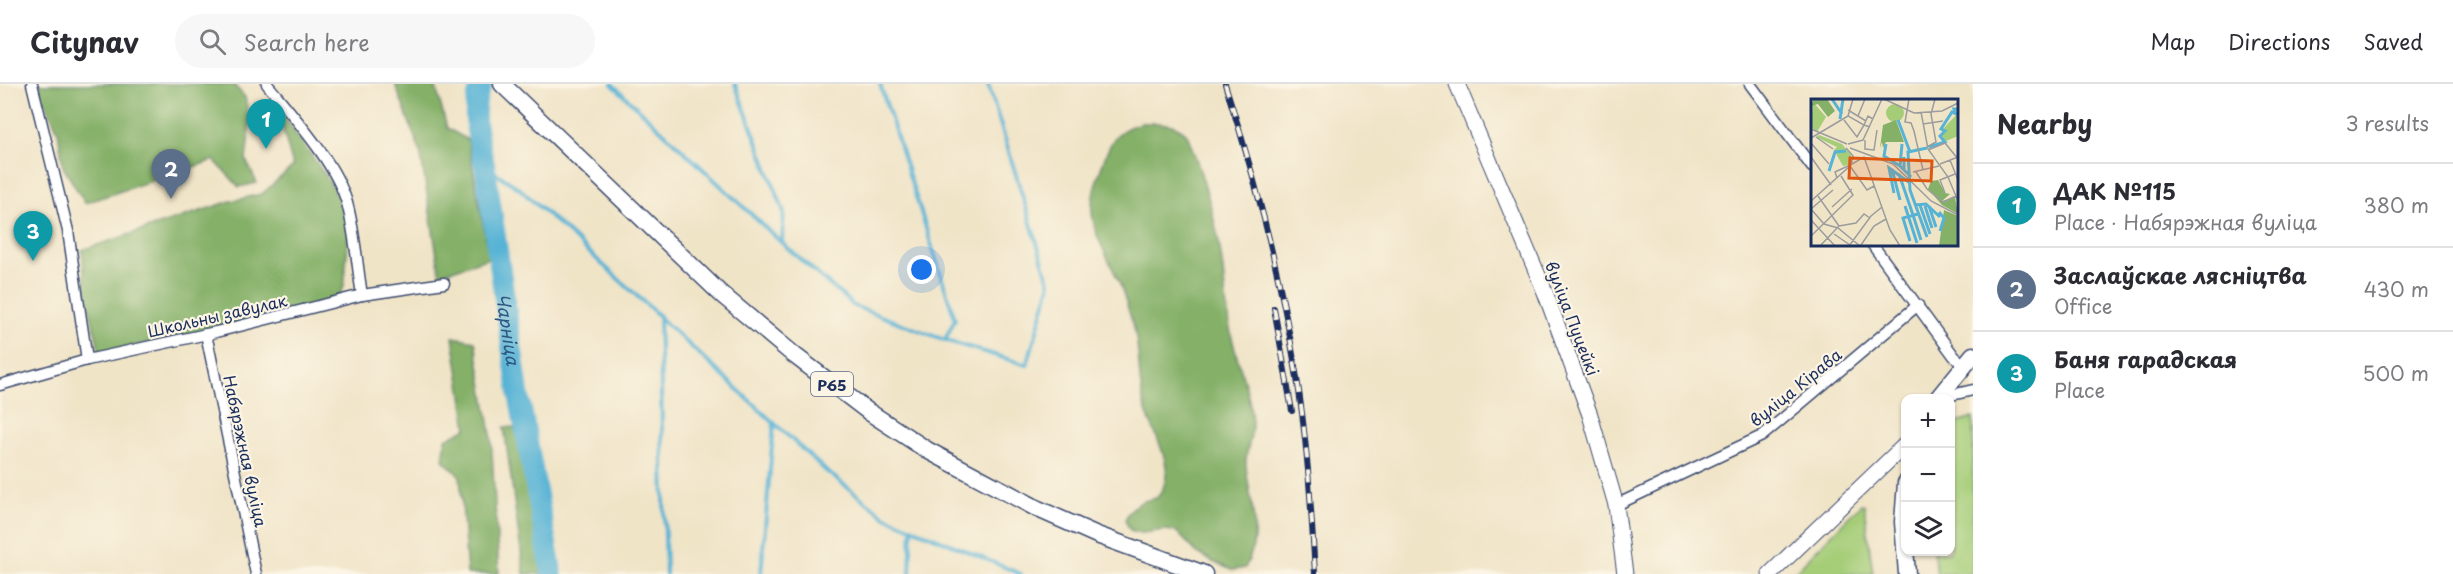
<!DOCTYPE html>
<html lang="en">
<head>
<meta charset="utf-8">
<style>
	body { margin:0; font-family:"Playpen Sans",sans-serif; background:#f7f7f7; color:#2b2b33 }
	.controls { position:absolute; right:18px; bottom:18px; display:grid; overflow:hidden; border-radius:12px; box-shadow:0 2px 4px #0004 }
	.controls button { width:54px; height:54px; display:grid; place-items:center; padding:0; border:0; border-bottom:2px solid #e1e1e2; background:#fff; color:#2b2b33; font:30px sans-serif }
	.you { position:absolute; left:922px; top:186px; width:21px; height:21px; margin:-15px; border:4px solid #fff; border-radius:50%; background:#1a73e8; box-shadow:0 0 0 9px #1a73e833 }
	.badge { display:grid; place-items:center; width:39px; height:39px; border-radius:50%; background:#b45309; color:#fff; font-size:20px; font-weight:700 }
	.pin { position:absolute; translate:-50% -50px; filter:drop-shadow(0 2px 3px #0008) }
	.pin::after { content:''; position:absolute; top:32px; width:21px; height:18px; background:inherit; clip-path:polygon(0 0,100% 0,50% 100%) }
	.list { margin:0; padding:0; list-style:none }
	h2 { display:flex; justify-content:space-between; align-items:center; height:78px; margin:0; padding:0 24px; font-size:26px }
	h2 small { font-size:20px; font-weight:400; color:#7c7c81 }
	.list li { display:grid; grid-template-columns:39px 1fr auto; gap:18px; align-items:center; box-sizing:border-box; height:84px; padding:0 24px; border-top:2px solid #e1e1e2 }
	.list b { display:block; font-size:22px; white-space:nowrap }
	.list p { margin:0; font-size:20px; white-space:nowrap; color:#7c7c81 }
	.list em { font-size:20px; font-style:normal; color:#7c7c81 }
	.icon { flex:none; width:33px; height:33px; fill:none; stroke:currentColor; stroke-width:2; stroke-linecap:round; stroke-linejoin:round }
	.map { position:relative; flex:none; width:1973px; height:490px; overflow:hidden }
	header { display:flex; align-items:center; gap:36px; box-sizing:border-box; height:84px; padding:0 30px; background:#fff; border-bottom:2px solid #e1e1e2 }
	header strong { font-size:28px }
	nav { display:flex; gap:33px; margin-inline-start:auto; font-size:21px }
	.search { width:420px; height:54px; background:#f7f7f7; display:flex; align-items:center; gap:15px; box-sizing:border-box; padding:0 21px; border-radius:33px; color:#7c7c81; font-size:22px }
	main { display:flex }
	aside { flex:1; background:#fff }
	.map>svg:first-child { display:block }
	.green { fill:#a5cd78; stroke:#607e6b; stroke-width:1.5 }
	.forest { fill:#84b068; stroke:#507063; stroke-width:1.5 }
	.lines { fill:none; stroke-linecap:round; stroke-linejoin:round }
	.stream { stroke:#57b3d5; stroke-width:4 }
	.river { stroke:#57b3d5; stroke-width:21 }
	.street-casing { stroke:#3b4a6e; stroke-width:13 }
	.secondary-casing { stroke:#3b4a6e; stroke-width:17 }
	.primary-casing { stroke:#3b4a6e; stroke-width:19 }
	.street { stroke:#fff; stroke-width:10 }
	.secondary { stroke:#fff; stroke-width:15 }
	.primary { stroke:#fff; stroke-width:16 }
	.rail-casing { stroke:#1b2f5e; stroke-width:6 }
	.rail { stroke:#fcf5e5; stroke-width:4; stroke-dasharray:11; stroke-linecap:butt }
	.labels { text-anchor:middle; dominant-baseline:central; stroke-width:4.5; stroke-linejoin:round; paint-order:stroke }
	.shield { fill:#fcf5e5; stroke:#5e6a86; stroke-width:1.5 }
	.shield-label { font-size:15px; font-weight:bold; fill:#1b2f5e }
	.street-label { font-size:16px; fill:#1b2f5e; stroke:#fcf5e5 }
	.water-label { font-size:18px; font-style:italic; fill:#2d5782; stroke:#fcf5e5 }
	.inset-river { fill:none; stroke:#57b3d5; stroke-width:3 }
	.inset-road { fill:none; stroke:#9b9c9d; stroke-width:1.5 }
	.view { fill:#de5710; fill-opacity:0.15; stroke:#de5710; stroke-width:3 }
	.inset-edge { fill:none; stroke:#1b2f5e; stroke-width:3 }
</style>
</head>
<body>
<header>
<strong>Citynav</strong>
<div class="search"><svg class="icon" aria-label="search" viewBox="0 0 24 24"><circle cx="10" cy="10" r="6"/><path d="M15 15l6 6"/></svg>Search here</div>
<nav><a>Map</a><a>Directions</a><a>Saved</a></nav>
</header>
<main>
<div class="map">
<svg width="1973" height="490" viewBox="0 0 1973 490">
	<rect width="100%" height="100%" fill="#fcf5e5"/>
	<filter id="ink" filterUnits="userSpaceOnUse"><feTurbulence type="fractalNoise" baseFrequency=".0167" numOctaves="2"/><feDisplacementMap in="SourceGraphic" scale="12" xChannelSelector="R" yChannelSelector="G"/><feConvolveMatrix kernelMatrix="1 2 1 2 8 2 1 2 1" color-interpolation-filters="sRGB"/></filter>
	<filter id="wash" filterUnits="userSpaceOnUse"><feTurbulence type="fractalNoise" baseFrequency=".008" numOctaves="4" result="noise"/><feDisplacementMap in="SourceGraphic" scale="24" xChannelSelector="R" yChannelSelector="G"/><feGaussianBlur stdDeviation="1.35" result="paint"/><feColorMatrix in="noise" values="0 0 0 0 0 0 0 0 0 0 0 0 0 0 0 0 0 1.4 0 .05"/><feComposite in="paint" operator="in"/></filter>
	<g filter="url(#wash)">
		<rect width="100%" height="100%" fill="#f0e4c7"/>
		<g class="green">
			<path d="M1973,334V490H1937L1933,468H1950L1951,354L1954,340Z"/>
			<path d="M1861,420L1864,421L1873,490H1793Z"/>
		</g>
		<g class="forest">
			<path d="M37,0H233L245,13L250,40L246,76L257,99L239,103L214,76L85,119L63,83L58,47Z"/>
			<path d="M395,0H435L447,44L468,56L489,174L440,190L420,67Z"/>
			<path d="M276,22L328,95L350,137L344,202L339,213L297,228L100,269L86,210L82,166L231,117L262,110L293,82Z"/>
			<path d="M1141,39C1158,39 1173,37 1187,50C1203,92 1218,140 1223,186C1225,206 1226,225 1230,245C1236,276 1250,306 1252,338C1253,353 1245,366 1246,382C1249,418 1264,449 1245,484L1232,486L1213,478L1196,468L1177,448L1167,446L1142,449L1130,446L1125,436C1131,421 1142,416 1157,414C1182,383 1149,347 1143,316C1138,293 1140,270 1135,248C1130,231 1125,212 1118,196C1108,173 1091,148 1092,123C1092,108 1098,93 1103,79C1111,55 1116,46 1141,39Z"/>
			<path d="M453,253L475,257L491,350L499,490H467L460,392L443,376L446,355L467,344Z"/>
			<path d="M504,343L519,344L544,490H524Z"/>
		</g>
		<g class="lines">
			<g class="stream">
				<path d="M612,0L782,159L854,222L945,256L1027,281L1050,201L988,0"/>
				<path d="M735,0L784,128L782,158"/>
				<path d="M880,0L955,235L945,256"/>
				<path d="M485,82L520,105L659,232L666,490"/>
				<path d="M659,233L774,339L761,490"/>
				<path d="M774,339L826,387L886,433L1021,490"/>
				<path d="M910,490L912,443"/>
			</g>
			<path class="river" id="s1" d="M482,0C469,25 478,57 485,82L519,312L552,490"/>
		</g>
	</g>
	<g filter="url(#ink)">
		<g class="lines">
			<g class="street-casing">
				<g id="street">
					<path d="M32,0L68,147L87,276"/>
					<path d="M267,0C293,32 336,79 347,119C355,148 357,181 362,211"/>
					<path d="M1750,0L1812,83"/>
					<path d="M1872,160L1954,272L1964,282"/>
					<path d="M206,250L256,490"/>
					<path d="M0,301L87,276L216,248L362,211L444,199"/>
					<path d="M1939,314L1973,306"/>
					<path d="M1616,421L1762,352L1918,221"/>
				</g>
			</g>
			<g class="secondary-casing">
				<g id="secondary">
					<path d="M1457,0L1545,208L1590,331L1616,421L1625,490"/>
					<path d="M1770,490L1906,360"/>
				</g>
			</g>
			<g class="primary-casing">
				<g id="primary">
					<path d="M502,0L720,209L794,271L869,328L927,366L1038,425L1097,451L1204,490"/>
					<path d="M1938,314L1973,271"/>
					<path d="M1906,399L1903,438L1907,490"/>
				</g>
			</g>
			<use href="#street" class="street"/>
			<use href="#secondary" class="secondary"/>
			<use href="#primary" class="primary"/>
			<g class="rail-casing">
				<g id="rail">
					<path d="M1225,0C1255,92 1279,186 1295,282C1307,351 1311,421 1315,490"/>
					<path d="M1274,224L1292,327"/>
				</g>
			</g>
			<use href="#rail" class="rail"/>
		</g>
	</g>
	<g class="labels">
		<rect class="shield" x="811" y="288" width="42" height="24" rx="4.5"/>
		<g class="shield-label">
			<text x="832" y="300">Р65</text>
		</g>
		<g class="street-label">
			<text transform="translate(217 231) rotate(-13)">Школьны завулак</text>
			<text transform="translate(1573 234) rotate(69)">вуліца Пуцейкі</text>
			<text transform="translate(1795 303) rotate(-39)">вуліца Кірава</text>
			<text transform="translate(246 367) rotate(78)">Набярэжная вуліца</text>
		</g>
		<g class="water-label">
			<text stroke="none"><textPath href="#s1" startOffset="249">Чарніца</textPath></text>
		</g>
	</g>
	<g transform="translate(1811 15)">
		<rect width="147" height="147" fill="#f0e4c7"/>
		<path d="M2,3L15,18L6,33L0,28ZM75 14a9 9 0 1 1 18 0a9 9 0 1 1-18 0ZM147,14V37L135,42L130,36L135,33L132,30ZM8,36L31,45L40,56V65L32,67L23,51L26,48L5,38Z" fill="#a5cd78"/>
		<path d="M3,0H16L24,12L17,18L7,5L0,7ZM85,21L93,43H75L72,49L71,43L69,49L72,26ZM127,81L134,94L139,95L131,102L144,98L147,115L131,106L117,90L120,82ZM133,111L147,117V147H128Z" fill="#84b068"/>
		<path class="inset-river" d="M21,0L31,15M29,20L32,0M87,21L99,53M75,45L73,57L89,67M91,45L89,67L93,71M118,48L134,43L129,37L134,32L130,30L141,13L145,15L143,10H147M93,58V71L100,78M81,70L89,101M18,72L24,53L35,52M88,75L102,116M83,94L78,69L99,84M104,106L115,105L129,118M109,106L119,135M94,107L106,144M114,107L121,129M118,107L125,128M128,113L133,119L129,132M102,116L110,141M116,138L99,91L97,53L116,49M99,142L92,119L107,115"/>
		<path class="inset-road" d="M73,0L103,14L131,12L147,4M98,0L94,23L100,24L103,32L112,71M37,11L55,22M110,13L117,50L137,78L147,102M47,17L54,0M33,21L46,38L53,26L37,17L42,0M112,25L132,22M59,28L53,26L57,17L62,20M0,30L36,45M5,38L22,50M0,39L37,17M54,41V50L63,51L66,31M0,44L18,65M37,45L52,41L71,0M116,48L125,43L120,15L124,0M39,49L82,65L120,102L147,116M117,51L134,44L147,60M0,58L20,86M139,61L147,81M41,65L53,58L79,131L89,147M129,65L147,58M39,67L56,91L63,87M102,73L128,67M105,73L116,90L132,103L145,97M26,79L24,73L39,66M134,94L129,81L144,75M7,97L28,127L9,147M0,102L40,66L42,57L35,49M21,108L41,90M0,110L13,125L27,129L49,147M0,110L22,91M0,121L24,147M28,127L45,124L53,115L59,119M23,135L39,146M0,137L42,96L30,77M50,146L63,127L75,120M38,147L60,117L71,108"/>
		<path class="view" d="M39,59L121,62L120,82L38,79Z"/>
		<rect width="147" height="147" class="inset-edge"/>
	</g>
</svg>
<div class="controls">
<button>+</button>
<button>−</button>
<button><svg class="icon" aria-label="layers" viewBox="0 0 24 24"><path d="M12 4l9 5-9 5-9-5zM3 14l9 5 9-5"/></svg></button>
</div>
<div class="you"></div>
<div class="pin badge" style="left:266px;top:65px;background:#0f9aa8">1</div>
<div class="pin badge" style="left:171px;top:115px;background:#5c6f8a">2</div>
<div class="pin badge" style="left:33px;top:177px;background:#0f9aa8">3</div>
</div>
<aside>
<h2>Nearby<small>3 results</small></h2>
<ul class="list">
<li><span class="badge" style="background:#0f9aa8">1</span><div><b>ДАК №115</b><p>Place · Набярэжная вуліца</p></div><em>380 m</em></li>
<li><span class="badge" style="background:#5c6f8a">2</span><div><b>Заслаўскае лясніцтва</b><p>Office</p></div><em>430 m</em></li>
<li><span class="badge" style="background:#0f9aa8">3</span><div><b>Баня гарадская</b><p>Place</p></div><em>500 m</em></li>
</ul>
</aside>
</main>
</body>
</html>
